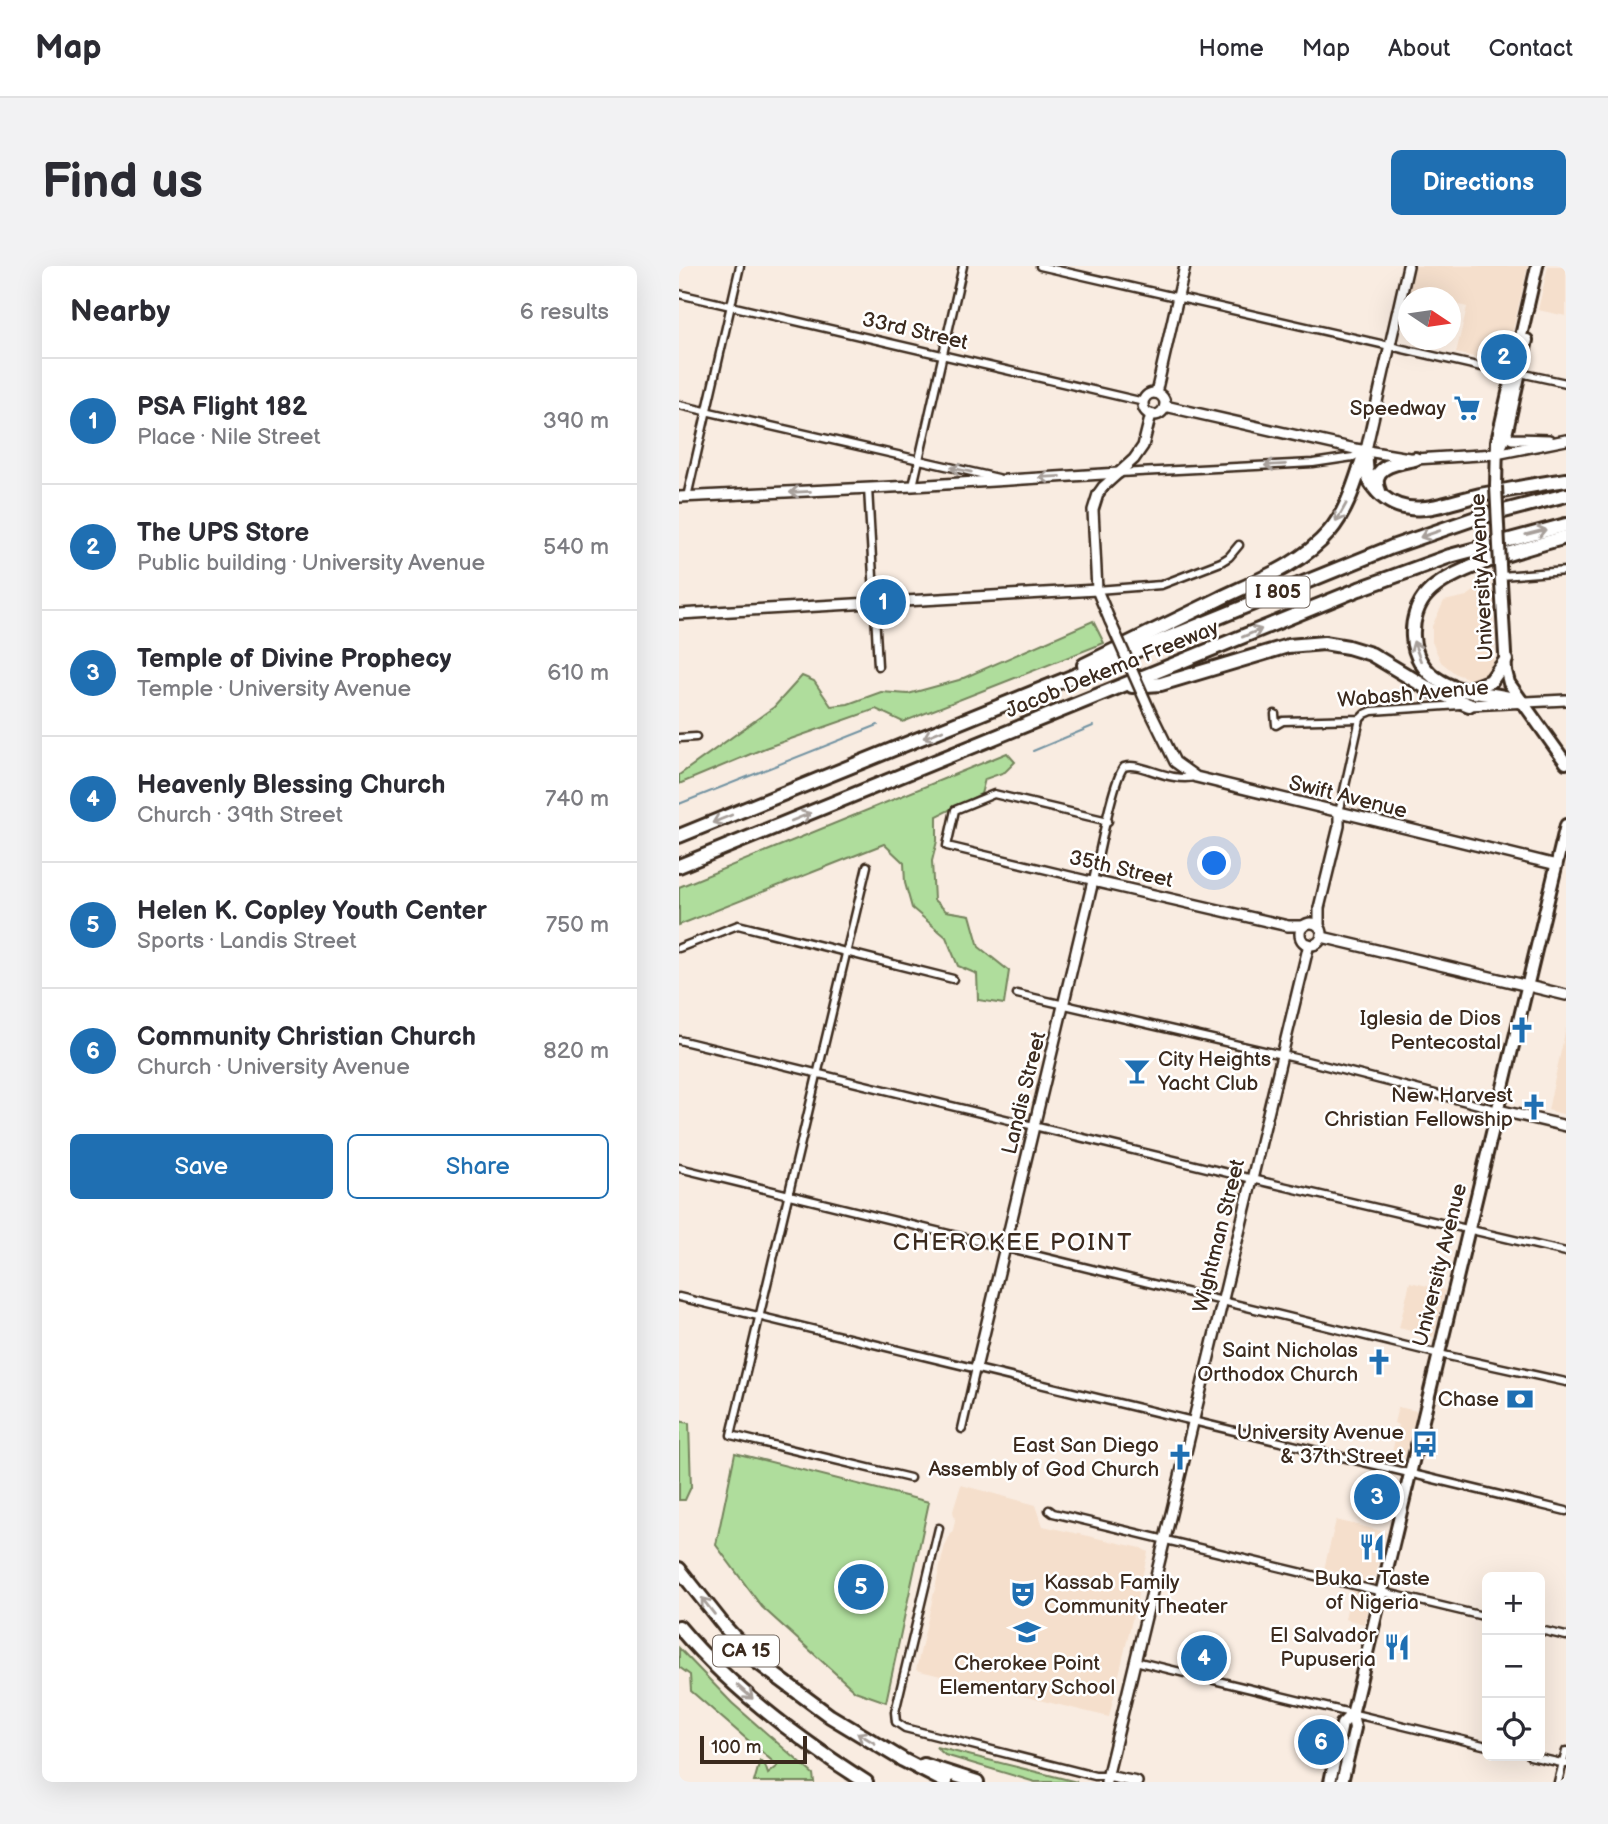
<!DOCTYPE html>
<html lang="en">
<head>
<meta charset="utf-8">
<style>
	body { margin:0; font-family:"Balsamiq Sans",sans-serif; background:#f2f2f3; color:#2b2b33 }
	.controls { position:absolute; right:21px; bottom:21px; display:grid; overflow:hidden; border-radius:10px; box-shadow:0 7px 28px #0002 }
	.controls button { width:63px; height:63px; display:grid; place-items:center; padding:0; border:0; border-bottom:2px solid #e1e1e2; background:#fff; color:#2b2b33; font:35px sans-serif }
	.compass { position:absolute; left:719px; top:21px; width:63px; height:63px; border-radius:50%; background:#fff; box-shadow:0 7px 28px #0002; rotate:103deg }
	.scale { position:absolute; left:21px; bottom:18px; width:107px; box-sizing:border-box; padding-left:7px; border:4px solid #3b2a1e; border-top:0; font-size:19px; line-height:24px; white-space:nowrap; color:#3b2a1e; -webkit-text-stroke:5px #fff; paint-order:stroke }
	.you { position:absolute; left:536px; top:598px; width:24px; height:24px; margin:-18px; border:5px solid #fff; border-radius:50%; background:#1a73e8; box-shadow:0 0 0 10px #1a73e833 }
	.badge { display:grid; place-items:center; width:46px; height:46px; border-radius:50%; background:#1f6fb2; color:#fff; font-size:23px; font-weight:700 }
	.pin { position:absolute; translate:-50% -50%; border:4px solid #fff; box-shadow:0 2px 7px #0006 }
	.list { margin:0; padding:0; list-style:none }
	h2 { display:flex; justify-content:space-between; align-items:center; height:91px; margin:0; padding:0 28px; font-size:30px }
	h2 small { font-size:23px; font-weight:400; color:#7c7c81 }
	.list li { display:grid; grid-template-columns:46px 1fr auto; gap:21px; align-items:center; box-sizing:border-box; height:126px; padding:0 28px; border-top:2px solid #e1e1e2 }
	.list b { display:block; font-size:26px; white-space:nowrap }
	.list p { margin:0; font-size:23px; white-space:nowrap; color:#7c7c81 }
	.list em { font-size:23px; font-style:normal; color:#7c7c81 }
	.actions { display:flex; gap:14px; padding:21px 28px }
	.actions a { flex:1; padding:16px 0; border:2px solid #1f6fb2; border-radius:10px; text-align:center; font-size:24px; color:#1f6fb2 }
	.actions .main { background:#1f6fb2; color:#fff }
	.icon { flex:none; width:38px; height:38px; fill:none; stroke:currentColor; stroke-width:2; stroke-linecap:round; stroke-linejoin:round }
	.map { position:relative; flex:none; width:887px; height:1516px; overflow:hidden; border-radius:10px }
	header { display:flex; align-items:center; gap:42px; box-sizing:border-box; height:98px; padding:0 35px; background:#fff; border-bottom:2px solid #e1e1e2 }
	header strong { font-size:33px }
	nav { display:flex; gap:38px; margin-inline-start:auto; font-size:24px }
	.intro { display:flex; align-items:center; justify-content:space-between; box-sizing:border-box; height:168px; padding:0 42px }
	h1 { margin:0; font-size:49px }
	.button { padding:18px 32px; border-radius:10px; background:#1f6fb2; color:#fff; font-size:24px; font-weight:700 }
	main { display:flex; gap:42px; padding:0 42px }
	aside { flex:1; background:#fff; border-radius:10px; box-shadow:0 7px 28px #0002 }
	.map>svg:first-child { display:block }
	.built { fill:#f5dfcc }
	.green { fill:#afdd9c; stroke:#75845d; stroke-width:2 }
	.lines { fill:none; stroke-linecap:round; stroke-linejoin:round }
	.stream { stroke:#7393a2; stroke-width:2 }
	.street-casing { stroke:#3b2a1e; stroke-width:11 }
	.secondary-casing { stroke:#3b2a1e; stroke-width:14 }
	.primary-casing { stroke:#3b2a1e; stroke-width:16 }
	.highway-casing { stroke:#3b2a1e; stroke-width:18 }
	.street { stroke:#fff; stroke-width:6 }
	.secondary { stroke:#fff; stroke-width:9 }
	.primary { stroke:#fff; stroke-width:10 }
	.highway { stroke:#fff; stroke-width:12 }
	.secondary-bridge-casing { stroke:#3b2a1e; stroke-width:14; stroke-linecap:butt }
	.primary-bridge-casing { stroke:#3b2a1e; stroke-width:16; stroke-linecap:butt }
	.secondary-bridge { stroke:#fff; stroke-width:9 }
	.primary-bridge { stroke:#fff; stroke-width:10 }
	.oneway { stroke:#a79f9a }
	.labels { text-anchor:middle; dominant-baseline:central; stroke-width:5; stroke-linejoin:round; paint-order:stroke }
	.shield { fill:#fff; stroke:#766a62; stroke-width:2 }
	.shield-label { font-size:19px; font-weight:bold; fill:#3b2a1e }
	.street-label { font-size:21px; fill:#3b2a1e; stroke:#fff }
	.poi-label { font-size:21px; fill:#3b2a1e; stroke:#fff; text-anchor:end }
	.quarter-label { font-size:24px; letter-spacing:2px; fill:#3b2a1e; stroke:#fff }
</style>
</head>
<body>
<header>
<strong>Map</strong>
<nav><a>Home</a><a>Map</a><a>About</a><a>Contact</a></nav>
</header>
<div class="intro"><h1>Find us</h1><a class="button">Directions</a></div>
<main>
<aside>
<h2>Nearby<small>6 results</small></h2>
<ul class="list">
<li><span class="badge">1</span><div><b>PSA Flight 182</b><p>Place · Nile Street</p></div><em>390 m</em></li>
<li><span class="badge">2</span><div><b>The UPS Store</b><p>Public building · University Avenue</p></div><em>540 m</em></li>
<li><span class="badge">3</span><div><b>Temple of Divine Prophecy</b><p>Temple · University Avenue</p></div><em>610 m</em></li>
<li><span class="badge">4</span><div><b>Heavenly Blessing Church</b><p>Church · 39th Street</p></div><em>740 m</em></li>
<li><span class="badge">5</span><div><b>Helen K. Copley Youth Center</b><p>Sports · Landis Street</p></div><em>750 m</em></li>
<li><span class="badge">6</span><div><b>Community Christian Church</b><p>Church · University Avenue</p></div><em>820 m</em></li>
</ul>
<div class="actions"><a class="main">Save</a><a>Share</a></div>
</aside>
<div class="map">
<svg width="887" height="1516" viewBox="0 0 887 1516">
	<rect width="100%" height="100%" fill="#f9ece1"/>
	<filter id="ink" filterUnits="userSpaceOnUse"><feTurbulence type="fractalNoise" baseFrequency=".0143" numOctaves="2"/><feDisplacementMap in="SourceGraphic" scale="14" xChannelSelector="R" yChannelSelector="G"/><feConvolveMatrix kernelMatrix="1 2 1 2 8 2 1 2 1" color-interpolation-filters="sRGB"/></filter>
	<g filter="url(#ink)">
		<g class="built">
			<path d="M736,0H849L826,98L777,87L788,41L772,37V32L747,31L730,28Z"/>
			<path d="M869,0H887V50L859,44Z"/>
			<path d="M811,314L815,398L807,408L794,414L777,408L762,396L753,376V360L765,335L788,330Z"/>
			<path d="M887,762V849L869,844Z"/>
			<path d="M731,1016L766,1024L755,1071L720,1062Z"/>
			<path d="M719,1141L738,1145L727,1189L722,1193L712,1191L719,1159L715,1157Z"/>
			<path d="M282,1219L357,1239L364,1260L462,1282L469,1286L430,1451L237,1404L266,1279L274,1264L276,1254L274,1245Z"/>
			<path d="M657,1254L707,1266L685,1358L666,1353L675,1310L645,1303Z"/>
		</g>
		<g class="green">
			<path d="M414,355L425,377L224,456L197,443L86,482L0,518V509L95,441L123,410L135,415L152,440L169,438L202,426L229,428L280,414Z"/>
			<path d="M328,487L336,496L326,506L306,513L302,528L258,550V575L253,595L255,634L267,645L291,649L300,681L330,705L325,738L299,734L298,708L279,700L267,671L233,642L226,617L225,597L205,578L0,659V621Z"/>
			<path d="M0,1155L10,1157L12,1221L6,1234H0Z"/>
			<path d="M56,1187L250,1236L207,1436L176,1425L83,1341L37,1279Z"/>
			<path d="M0,1382L53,1437L134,1508L135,1516H75L81,1495L86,1499L89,1508L99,1500L12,1425L11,1409L0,1401Z"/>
			<path d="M257,1481L398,1516H356L266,1489Z"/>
		</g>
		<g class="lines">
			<g class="stream">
				<path d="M354,485L414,460"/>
				<path d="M0,538L199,459"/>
			</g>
			<g class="street-casing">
				<g id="street">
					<path d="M361,0L833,108"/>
					<path d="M0,28L465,136"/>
					<path d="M841,107L887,117"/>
					<path d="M0,139L319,212"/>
					<path d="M440,207L634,197L674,191L685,185"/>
					<path d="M234,220L284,0"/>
					<path d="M189,222L199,400"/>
					<path d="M8,231L61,0"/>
					<path d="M822,310L887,305"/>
					<path d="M418,324L482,319L542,296L550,291L560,279"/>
					<path d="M596,448L597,459L604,455L681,453L686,448L693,445L781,439"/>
					<path d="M0,472L17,471"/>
					<path d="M660,547L681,453"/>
					<path d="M429,555L315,528L276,544L268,580L414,615C419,594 434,512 445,501C461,495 489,517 516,511"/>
					<path d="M188,600L52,1169L231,1212"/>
					<path d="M0,682L59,659L274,713"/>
					<path d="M338,728L616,792L819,844"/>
					<path d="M0,774L586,916L887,986"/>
					<path d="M0,902L760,1088L887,1116"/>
					<path d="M0,1031L887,1245"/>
					<path d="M283,1163L297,1102"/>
					<path d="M370,1244L374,1247L808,1351"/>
					<path d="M260,1262L216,1446L217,1456L226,1462L416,1510H428"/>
					<path d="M861,1364L887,1370"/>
					<path d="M456,1395L808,1480"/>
					<path d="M851,1490L887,1498"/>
					<path d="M879,1516L887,1485"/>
				</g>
			</g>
			<g class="secondary-casing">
				<g id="secondary">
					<path d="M477,127L506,0"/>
					<circle cx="475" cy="138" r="11"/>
					<path d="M486,140L676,183L736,193L817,188L887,174"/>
					<path d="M827,169L833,173L870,174"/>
					<path d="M687,184L729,0"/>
					<path d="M0,231L234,220L440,207"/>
					<path d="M0,348L418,324"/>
					<path d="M431,355L418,324L414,244L419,228L424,221L455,193L464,180L472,148"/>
					<path d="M790,439L887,434"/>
					<path d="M470,443L496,496L517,511L878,599"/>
					<circle cx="632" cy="668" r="11"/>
					<path d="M640,660V642L660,560V547"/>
					<path d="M643,671L887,729"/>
					<path d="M819,844L887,860"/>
					<path d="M297,1102L414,615L609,660H625"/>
					<path d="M428,1510L458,1516"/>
					<path d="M427,1516L630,678"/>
				</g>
			</g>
			<g class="primary-casing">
				<g id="primary">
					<path d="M819,186L827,169L848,74"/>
					<path d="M817,220L818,175L858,0"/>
					<path d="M821,299L827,405L830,417L887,497"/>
					<path d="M651,1516L663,1458L673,1448"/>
					<path d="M663,1516L676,1462L673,1448L676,1437L887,559"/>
				</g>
			</g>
			<g class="highway-casing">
				<g id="highway">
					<path d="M687,192C686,208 691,219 703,230C732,255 768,236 801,229C830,224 858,218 887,214"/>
					<path d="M700,225C690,200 717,197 736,193"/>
					<path d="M405,399C450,377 495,355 540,333C577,315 622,299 650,266C670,243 677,212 687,184"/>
					<path d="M453,420L482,418L609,380L645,377L669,381L692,388L752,424L790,439"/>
					<path d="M791,423L812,415L827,394"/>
					<path d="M843,436C817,425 785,430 761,415C745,406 735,389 734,371C733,355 738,338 749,327C773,301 852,281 887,271"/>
					<path d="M0,570L713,281L794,253L887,229"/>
					<path d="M0,600L680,323L771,290L887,259"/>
					<path d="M0,1303L46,1361L77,1395L151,1450L224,1494L267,1516"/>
					<path d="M0,1361C52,1423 119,1473 187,1516"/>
					<path d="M245,1499L298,1516"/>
				</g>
			</g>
			<use href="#street" class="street"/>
			<use href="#secondary" class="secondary"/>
			<use href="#primary" class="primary"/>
			<use href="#highway" class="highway"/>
			<g class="secondary-bridge-casing">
				<path id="secondary-bridge" d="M431,355L470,443"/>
			</g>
			<g class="primary-bridge-casing">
				<path id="primary-bridge" d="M817,220L821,299"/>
			</g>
			<use href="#secondary-bridge" class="secondary-bridge"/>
			<use href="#primary-bridge" class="primary-bridge"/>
		</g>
		<defs><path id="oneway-shaft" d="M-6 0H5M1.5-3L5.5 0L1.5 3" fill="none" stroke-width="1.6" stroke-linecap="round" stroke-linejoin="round" transform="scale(1.75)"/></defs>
		<g class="oneway">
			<use href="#oneway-shaft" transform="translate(596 199) rotate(177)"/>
			<use href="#oneway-shaft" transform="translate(282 204) rotate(-168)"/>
			<use href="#oneway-shaft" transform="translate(371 211) rotate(177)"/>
			<use href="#oneway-shaft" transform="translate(121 226) rotate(177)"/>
			<use href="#oneway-shaft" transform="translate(662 247) rotate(119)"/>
			<use href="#oneway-shaft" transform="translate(857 266) rotate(-14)"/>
			<use href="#oneway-shaft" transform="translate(751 268) rotate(161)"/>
			<use href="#oneway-shaft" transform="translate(573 367) rotate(-23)"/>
			<use href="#oneway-shaft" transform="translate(738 385) rotate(-110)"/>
			<use href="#oneway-shaft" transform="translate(254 468) rotate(158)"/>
			<use href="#oneway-shaft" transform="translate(122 551) rotate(-22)"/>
			<use href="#oneway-shaft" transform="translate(43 553) rotate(158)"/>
			<use href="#oneway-shaft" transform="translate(29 1340) rotate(-128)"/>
			<use href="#oneway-shaft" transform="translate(66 1426) rotate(41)"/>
			<use href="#oneway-shaft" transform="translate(187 1472) rotate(-149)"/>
		</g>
	</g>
	<defs>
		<g id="supermarket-bare" transform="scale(2.1)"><path d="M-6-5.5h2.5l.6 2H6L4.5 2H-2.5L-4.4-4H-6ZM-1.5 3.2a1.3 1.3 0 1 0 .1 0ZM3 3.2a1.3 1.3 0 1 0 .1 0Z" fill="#1f6fb2" stroke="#fff" stroke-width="2.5" paint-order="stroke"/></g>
		<g id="church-bare" transform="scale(2.1)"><path d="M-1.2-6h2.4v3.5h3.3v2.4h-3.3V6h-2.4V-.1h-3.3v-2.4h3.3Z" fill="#1f6fb2" stroke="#fff" stroke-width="2.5" paint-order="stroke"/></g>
		<g id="bar-bare" transform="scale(2.1)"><path d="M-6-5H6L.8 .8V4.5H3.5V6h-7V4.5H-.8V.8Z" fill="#1f6fb2" stroke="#fff" stroke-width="2.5" paint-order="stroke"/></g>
		<g id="bank-bare" transform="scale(2.1)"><path d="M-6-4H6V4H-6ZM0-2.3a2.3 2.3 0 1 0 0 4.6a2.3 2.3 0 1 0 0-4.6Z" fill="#1f6fb2" stroke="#fff" stroke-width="2.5" paint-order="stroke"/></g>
		<g id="bus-bare" transform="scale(2.1)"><path d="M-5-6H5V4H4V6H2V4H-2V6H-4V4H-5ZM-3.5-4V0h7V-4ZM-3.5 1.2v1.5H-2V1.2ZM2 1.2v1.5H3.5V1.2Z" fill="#1f6fb2" stroke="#fff" stroke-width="2.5" paint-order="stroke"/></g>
		<g id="restaurant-bare" transform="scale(2.1)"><path d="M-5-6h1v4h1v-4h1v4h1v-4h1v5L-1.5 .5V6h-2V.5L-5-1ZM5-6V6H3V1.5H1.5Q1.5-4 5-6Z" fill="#1f6fb2" stroke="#fff" stroke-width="2.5" paint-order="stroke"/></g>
		<g id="theatre-bare" transform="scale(2.1)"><path d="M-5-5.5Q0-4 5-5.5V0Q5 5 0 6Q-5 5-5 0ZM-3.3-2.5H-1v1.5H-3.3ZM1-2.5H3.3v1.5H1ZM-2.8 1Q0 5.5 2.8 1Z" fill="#1f6fb2" stroke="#fff" stroke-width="2.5" paint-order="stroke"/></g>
		<g id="school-bare" transform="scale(2.1)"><path d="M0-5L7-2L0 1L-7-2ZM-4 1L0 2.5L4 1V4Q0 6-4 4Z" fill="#1f6fb2" stroke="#fff" stroke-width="2.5" paint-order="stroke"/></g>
	</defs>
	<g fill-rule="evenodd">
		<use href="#supermarket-bare" x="788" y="142"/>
		<use href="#church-bare" x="843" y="764"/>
		<use href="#bar-bare" x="458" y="805"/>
		<use href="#church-bare" x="855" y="841"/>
		<use href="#church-bare" x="700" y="1096"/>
		<use href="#bank-bare" x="841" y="1133"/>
		<use href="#bus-bare" x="746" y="1178"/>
		<use href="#church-bare" x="501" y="1191"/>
		<use href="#restaurant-bare" x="693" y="1281"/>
		<use href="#theatre-bare" x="344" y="1328"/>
		<use href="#school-bare" x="348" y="1366"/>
		<use href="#restaurant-bare" x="718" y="1381"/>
	</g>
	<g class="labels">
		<g class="shield">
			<rect x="567.5" y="310.5" width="63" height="31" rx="5"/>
			<rect x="34" y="1369.5" width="66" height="31" rx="5"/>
		</g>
		<g class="shield-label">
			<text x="599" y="326">I 805</text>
			<text x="67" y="1385">CA 15</text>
		</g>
		<g class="street-label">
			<text transform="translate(236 65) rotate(13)">33rd Street</text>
			<text transform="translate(803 311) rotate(-93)">University Avenue</text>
			<text transform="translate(433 403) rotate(-22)">Jacob Dekema Freeway</text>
			<text transform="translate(734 428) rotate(-5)">Wabash Avenue</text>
			<text transform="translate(669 531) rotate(14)">Swift Avenue</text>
			<text transform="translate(442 603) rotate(13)">35th Street</text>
			<text transform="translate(345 827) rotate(-76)">Landis Street</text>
			<text transform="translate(540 970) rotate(-76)">Wightman Street</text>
			<text transform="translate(761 999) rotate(-76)">University Avenue</text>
		</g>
		<g class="poi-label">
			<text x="767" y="142">Speedway</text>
			<text x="822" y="752">Iglesia de Dios<tspan x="822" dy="24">Pentecostal</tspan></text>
			<text x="479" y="793" text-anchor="start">City Heights<tspan x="479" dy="24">Yacht Club</tspan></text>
			<text x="834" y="829">New Harvest<tspan x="834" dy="24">Christian Fellowship</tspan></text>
			<text x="679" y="1084">Saint Nicholas<tspan x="679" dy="24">Orthodox Church</tspan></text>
			<text x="820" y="1133">Chase</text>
			<text x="725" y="1166">University Avenue<tspan x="725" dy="24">&amp; 37th Street</tspan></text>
			<text x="480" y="1179">East San Diego<tspan x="480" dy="24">Assembly of God Church</tspan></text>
			<text x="693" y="1312" text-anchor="middle">Buka - Taste<tspan x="693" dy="24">of Nigeria</tspan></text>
			<text x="365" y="1316" text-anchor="start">Kassab Family<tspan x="365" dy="24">Community Theater</tspan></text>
			<text x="697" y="1369">El Salvador<tspan x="697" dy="24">Pupuseria</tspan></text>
			<text x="348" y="1397" text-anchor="middle">Cherokee Point<tspan x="348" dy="24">Elementary School</tspan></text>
		</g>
		<g class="quarter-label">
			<text x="334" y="976">CHEROKEE POINT</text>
		</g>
	</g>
</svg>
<div class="controls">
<button>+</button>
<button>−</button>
<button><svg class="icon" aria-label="locate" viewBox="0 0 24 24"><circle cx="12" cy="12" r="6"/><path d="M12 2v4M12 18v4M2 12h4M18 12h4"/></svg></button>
</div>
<svg class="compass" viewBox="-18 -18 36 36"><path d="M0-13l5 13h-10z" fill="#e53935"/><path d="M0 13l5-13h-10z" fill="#7c7c81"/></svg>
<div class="scale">100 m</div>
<div class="you"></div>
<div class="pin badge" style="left:204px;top:336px">1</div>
<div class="pin badge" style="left:825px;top:91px">2</div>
<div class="pin badge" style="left:698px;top:1231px">3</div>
<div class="pin badge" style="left:525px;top:1392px">4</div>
<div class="pin badge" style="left:182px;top:1321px">5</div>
<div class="pin badge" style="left:642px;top:1476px">6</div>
</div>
</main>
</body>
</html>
